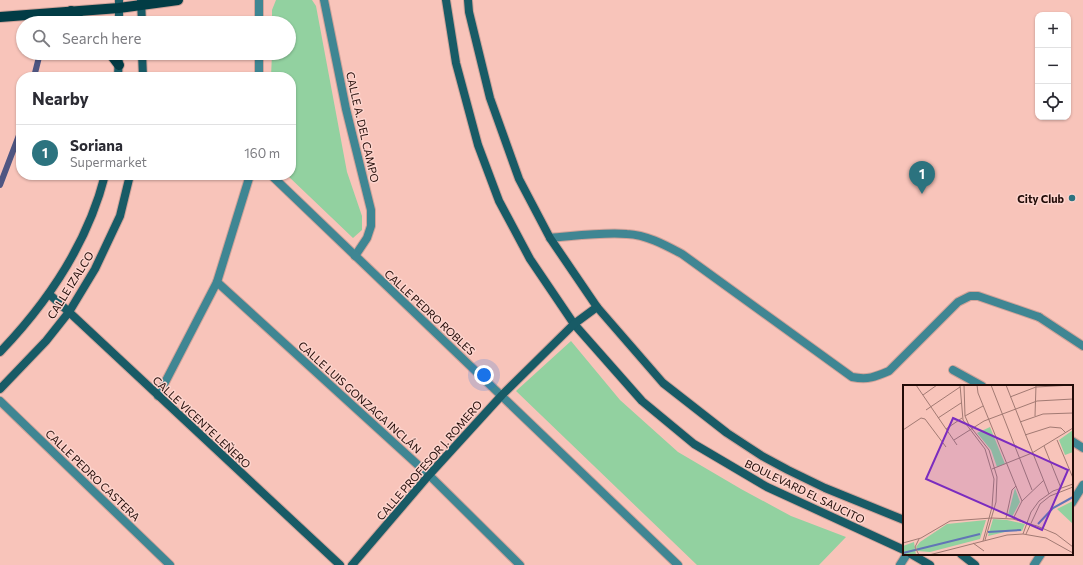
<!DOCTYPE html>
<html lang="en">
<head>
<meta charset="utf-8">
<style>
	body { margin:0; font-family:Commissioner,sans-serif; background:#f2f2f3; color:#2b2b33 }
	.controls { position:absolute; right:12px; top:12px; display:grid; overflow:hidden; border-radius:8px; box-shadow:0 1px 3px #0004 }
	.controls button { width:36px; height:36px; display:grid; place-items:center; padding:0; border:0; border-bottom:1px solid #e1e1e2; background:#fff; color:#2b2b33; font:20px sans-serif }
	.you { position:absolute; left:484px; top:375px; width:14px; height:14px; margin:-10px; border:3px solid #fff; border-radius:50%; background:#1a73e8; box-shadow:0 0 0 6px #1a73e833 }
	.badge { display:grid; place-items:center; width:26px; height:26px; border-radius:50%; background:#2c737f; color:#fff; font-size:13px; font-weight:700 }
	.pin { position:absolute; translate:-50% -33px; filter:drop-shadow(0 1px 2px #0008) }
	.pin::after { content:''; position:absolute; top:21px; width:14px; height:12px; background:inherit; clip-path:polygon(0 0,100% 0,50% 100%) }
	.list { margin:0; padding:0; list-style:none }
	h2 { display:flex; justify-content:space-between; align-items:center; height:52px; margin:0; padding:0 16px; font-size:17px }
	h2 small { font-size:13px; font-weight:400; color:#7c7c81 }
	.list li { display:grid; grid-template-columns:26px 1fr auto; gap:12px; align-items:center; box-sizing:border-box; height:56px; padding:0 16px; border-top:1px solid #e1e1e2 }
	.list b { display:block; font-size:15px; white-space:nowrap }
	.list p { margin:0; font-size:13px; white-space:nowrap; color:#7c7c81 }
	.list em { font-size:13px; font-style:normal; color:#7c7c81 }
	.icon { flex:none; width:22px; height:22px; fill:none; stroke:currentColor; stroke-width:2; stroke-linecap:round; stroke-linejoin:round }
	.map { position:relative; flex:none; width:1083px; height:565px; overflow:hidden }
	.search { position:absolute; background:#fff; box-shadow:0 1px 3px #0004; left:16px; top:16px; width:280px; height:44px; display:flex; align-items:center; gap:10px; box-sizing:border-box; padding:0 14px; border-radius:22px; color:#7c7c81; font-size:15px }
	.panel { position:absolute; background:#fff; box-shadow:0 1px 3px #0004; left:16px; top:72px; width:280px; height:108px; border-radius:16px }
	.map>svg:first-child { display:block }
	.green { fill:#92d1a0 }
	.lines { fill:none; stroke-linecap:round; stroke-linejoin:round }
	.stream { stroke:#4f5682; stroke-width:6 }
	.lane-casing { stroke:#d1a39a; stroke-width:10 }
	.street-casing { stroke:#d1a39a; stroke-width:10 }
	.secondary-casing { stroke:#d1a39a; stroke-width:10 }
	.primary-casing { stroke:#d1a39a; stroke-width:12 }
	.lane { stroke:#3f8693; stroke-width:8 }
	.street { stroke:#3f8693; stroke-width:8 }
	.secondary { stroke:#185b66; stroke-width:8 }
	.primary { stroke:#023c45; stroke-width:10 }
	.poi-dot { fill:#2c737f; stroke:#fdd4cd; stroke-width:1.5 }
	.labels { text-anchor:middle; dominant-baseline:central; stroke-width:3; stroke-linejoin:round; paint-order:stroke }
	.street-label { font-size:11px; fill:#220c08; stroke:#fdd4cd }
	.poi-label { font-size:11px; font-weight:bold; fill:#220c08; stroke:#fdd4cd; text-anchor:end }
	.inset-river { fill:none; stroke:#6275b6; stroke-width:2 }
	.inset-road { fill:none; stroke:#a27a73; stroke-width:1 }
	.view { fill:#7b2cbf; fill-opacity:0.15; stroke:#7b2cbf; stroke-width:2 }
	.inset-edge { fill:none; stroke:#220c08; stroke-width:2 }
</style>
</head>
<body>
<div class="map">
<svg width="1083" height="565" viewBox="0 0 1083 565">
	<rect width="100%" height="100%" fill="#f8c4ba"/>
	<g class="green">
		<path d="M276,0H312L316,6L347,172L362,216V230L353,238L287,175H291V77H271L272,53H289V23H272V10Z"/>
		<path d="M571,341L620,400L678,452L741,489L791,516L846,537L819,565H697L516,391Z"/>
	</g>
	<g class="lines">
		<g class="stream">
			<path d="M34,77L40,53"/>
			<path d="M0,185L21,130"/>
		</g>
		<g class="lane-casing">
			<path id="lane" d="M550,238C575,236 602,232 627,234C647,235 665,245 682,254L852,377C868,380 875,377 889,371L958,302L970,296H978L1039,317"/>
		</g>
		<g class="street-casing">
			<g id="street">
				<path d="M324,0L346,109L371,210V226L367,238L355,256"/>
				<path d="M259,23V0"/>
				<path d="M259,77V53"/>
				<path d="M271,175L678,565"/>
				<path d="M217,282L429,475L520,565"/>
				<path d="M1039,317L1083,346"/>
				<path d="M953,370L982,386"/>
				<path d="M158,396L217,282L250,175"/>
				<path d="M0,401L170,565"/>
				<path d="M1072,441L1083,448"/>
				<path d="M1072,503L1083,485"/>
				<path d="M900,565L907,554"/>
				<path d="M1034,565L1041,554"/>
			</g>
		</g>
		<g class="secondary-casing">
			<g id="secondary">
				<path d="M119,0V23"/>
				<path d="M141,0L142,23"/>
				<path d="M446,0L456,63L478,145L499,201L530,259L574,324L642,401L694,444L767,487L904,550"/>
				<path d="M468,0L469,12L490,98L519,179L550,238L597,307L663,383L727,433L762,456L788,470L825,488L904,520"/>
				<path d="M142,53L143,77"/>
				<path d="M118,77L119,53"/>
				<path d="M49,294L69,312L340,565"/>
				<path d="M0,352C48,302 88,242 105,175"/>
				<path d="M0,389L46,341L69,312L95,269L120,216L130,175"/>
				<path d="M911,554L930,565"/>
				<path d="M961,554L975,565"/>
				<path d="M352,565L429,475L502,395L574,324L597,307"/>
			</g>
		</g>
		<g class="primary-casing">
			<g id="primary">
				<path d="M71,11L83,23"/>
				<path d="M0,17L119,8L178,0"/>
				<path d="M110,53L119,65"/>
			</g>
		</g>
		<use href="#lane" class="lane"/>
		<use href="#street" class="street"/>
		<use href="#secondary" class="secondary"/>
		<use href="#primary" class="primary"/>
	</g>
	<circle class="poi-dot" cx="1072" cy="198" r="4"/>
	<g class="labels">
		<g class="street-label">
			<text transform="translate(363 127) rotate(77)">CALLE A. DEL CAMPO</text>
			<text transform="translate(70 285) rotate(-58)">CALLE IZALCO</text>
			<text transform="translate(430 312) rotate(43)">CALLE PEDRO ROBLES</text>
			<text transform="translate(360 397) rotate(42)">CALLE LUIS GONZAGA INCLÁN</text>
			<text transform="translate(202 422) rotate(43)">CALLE VICENTE LEÑERO</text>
			<text transform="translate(429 460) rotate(-49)">CALLE PROFESOR J. ROMERO</text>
			<text transform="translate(93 475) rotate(44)">CALLE PEDRO CASTERA</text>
			<text transform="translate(805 491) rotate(26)">BOULEVARD EL SAUCITO</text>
		</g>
		<g class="poi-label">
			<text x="1064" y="198">City Club</text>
		</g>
	</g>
	<g transform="translate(903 385)">
		<rect width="170" height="170" fill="#f8c4ba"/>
		<path d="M87,42L102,79L94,82L88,65L74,48ZM170,45V67L162,70L156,55ZM112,103L117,117L109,132L105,130ZM170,116V139L154,124ZM90,134L104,135L122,139L119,146H106L85,151ZM83,135L77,154L27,167L15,166L13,162L17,157L44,139ZM11,157L13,170H0V161Z" fill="#92d1a0"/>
		<path class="inset-river" d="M135,139L150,123L170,112M85,147L118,145M0,168L77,149"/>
		<path class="inset-road" d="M13,0L54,60M57,0L60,35L82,64L91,94L89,122L80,156M61,0L62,31L66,40L86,65L94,92L93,117L82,155M74,0L75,8L119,116M88,0L129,105M103,0L146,109M20,10L34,0M107,12L133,2L170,0M23,25L57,2M62,31L80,21M132,31L133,0M35,33L58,18M117,37L140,29L170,28M43,44L59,33M0,45L18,33L22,34L43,62M122,50L147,42L158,43L163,48M51,55L81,36L134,16L170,14M154,55L170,93M141,61L158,103M89,84L129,68L170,43M103,133L109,105L113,101M110,134L119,116L141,95M120,149L128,127L136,116L150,106L170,99M123,149L137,119L147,111L170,102M0,158L18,153L47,136L89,133L110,134L134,141L153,149L170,162M70,158L81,166M16,170L12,162L16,154M26,170L104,150L120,149L143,153L170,168"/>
		<path class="view" d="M50,33L165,85L139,145L23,94Z"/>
		<rect width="170" height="170" class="inset-edge"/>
	</g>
</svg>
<div class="controls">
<button>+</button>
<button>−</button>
<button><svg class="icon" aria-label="locate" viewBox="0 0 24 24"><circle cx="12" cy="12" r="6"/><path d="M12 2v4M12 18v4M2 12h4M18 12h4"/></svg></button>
</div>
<div class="you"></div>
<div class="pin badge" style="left:922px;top:194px">1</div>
<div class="search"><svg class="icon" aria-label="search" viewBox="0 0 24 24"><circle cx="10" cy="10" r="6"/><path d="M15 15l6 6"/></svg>Search here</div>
<section class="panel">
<h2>Nearby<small></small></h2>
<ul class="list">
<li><span class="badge">1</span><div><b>Soriana</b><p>Supermarket</p></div><em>160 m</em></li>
</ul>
</section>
</div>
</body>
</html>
